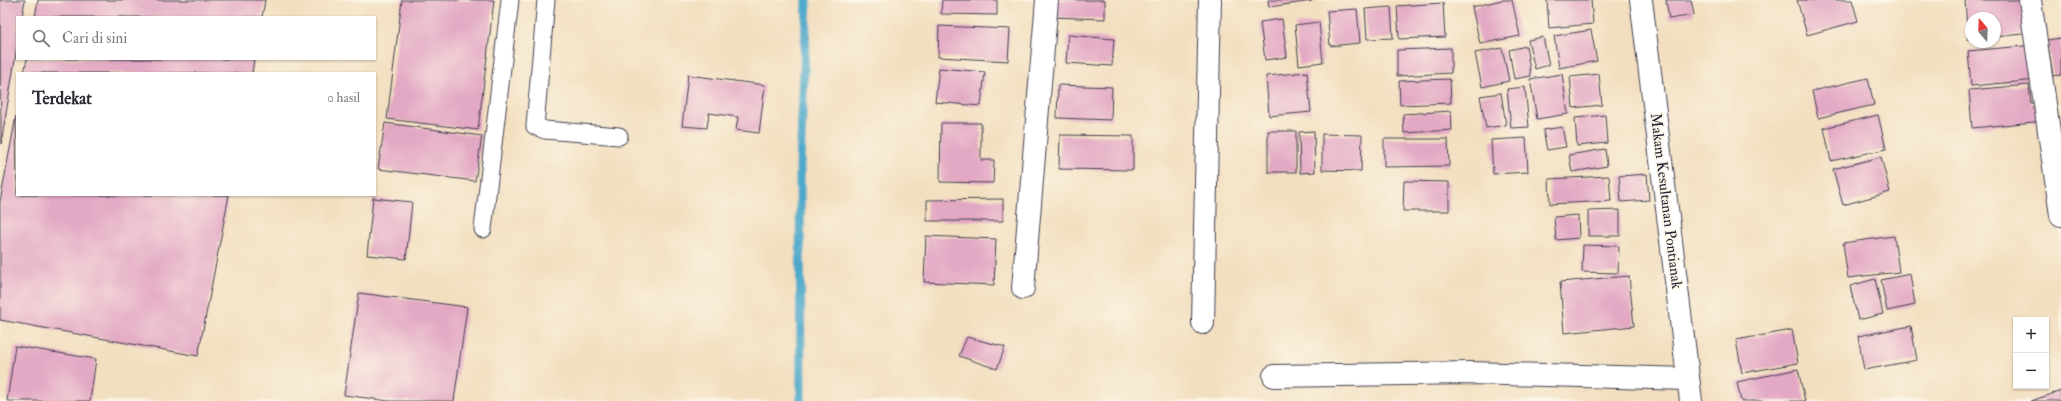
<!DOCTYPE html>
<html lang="id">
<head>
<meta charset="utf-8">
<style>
	body { margin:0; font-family:"IM FELL Double Pica",serif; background:#f2f2f3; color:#2b2b33 }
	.controls { position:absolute; right:12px; bottom:12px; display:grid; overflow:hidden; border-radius:0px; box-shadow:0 1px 3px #0004 }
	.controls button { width:36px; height:36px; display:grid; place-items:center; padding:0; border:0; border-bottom:1px solid #e1e1e2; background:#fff; color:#2b2b33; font:20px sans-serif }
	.compass { position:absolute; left:1965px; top:12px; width:36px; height:36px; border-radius:50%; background:#fff; box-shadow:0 1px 3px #0004; rotate:341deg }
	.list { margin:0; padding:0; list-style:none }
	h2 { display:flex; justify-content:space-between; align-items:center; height:52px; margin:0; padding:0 16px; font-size:17px }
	h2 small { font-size:13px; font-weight:400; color:#7c7c81 }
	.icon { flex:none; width:22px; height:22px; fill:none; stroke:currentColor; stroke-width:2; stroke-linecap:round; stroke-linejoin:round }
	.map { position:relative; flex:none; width:2061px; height:401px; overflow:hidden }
	.search { position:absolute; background:#fff; box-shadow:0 1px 3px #0004; left:16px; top:16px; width:360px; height:44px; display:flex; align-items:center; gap:10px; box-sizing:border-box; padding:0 14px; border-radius:0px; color:#7c7c81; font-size:15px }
	.panel { position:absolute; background:#fff; box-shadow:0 1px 3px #0004; left:16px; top:72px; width:360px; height:124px; border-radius:0px }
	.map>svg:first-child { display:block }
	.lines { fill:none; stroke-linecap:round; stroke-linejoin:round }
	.stream { stroke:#4da9cb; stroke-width:9 }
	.building { fill:#e3a8c4 }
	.lane-casing { stroke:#413e4f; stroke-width:19 }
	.street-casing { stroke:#413e4f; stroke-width:24 }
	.lane { stroke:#fff; stroke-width:17 }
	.street { stroke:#fff; stroke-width:22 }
	.labels { text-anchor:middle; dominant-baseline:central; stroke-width:3; stroke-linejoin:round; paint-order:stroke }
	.street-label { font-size:15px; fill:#22223b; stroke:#fcf5e5 }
</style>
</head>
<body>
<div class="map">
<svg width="2061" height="401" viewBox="0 0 2061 401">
	<rect width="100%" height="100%" fill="#fcf5e5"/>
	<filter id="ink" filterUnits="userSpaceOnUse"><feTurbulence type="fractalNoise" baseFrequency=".025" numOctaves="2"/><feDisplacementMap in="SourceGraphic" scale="8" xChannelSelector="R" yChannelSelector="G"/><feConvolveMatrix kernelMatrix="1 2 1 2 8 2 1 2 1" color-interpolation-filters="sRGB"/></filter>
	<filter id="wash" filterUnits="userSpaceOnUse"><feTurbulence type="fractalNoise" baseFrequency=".012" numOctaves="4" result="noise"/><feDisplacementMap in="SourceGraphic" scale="16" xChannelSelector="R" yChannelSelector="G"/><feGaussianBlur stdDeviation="0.9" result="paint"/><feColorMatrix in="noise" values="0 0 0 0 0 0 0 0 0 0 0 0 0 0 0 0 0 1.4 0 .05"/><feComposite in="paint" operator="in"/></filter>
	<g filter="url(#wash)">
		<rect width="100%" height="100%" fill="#f2dfc0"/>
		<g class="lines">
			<path class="stream" d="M801,401L800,164L807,0"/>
		</g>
		<g id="blocks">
			<g class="building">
				<path d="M0,0H25L22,17H17V47L1,144Z"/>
				<path d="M38,0H265L262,17H35Z"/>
				<path d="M402,0H494L478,130L387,119Z"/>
				<path d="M942,0H997V15L941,14Z"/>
				<path d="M1052,0H1105V19L1051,17Z"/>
				<path d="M1268,0H1312V1L1269,7Z"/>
				<path d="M1502,0H1512L1520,36L1480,44L1472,7Z"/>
				<path d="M1547,0H1591L1593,24L1549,28Z"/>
				<path d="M1666,0H1691L1694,15L1669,19Z"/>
				<path d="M1797,0H1852L1858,21L1807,35Z"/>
				<path d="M1965,0H2029L2032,33L1995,37V18H1971V39L1968,40Z"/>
				<path d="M1443,3L1445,37L1399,39L1397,6Z"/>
				<path d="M1391,7L1393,38L1367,39L1365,9Z"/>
				<path d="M1357,9L1360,43L1330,46L1327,11Z"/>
				<path d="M1282,19L1287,57L1265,60L1260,22Z"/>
				<path d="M1319,22L1323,62L1299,65L1295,25Z"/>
				<path d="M939,26L1010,29L1008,61L938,57Z"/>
				<path d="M1591,30L1597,61L1559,68L1554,36Z"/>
				<path d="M1068,35L1114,39L1112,66L1066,63Z"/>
				<path d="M1543,37L1549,65L1535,69L1528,40Z"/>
				<path d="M2061,38V75L2053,76L2047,40Z"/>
				<path d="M2035,45L2037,80L1971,86L1968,51Z"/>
				<path d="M1526,46L1531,76L1514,79L1509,50Z"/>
				<path d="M1451,48V73L1397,76V50Z"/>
				<path d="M1502,48L1509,81L1482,87L1475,53Z"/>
				<path d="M27,59H254L252,73H24Z"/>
				<path d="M939,68L985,72L981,106L935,102Z"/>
				<path d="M1307,72L1311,112L1269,116L1266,76Z"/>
				<path d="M1562,74L1568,114L1537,119L1530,79Z"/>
				<path d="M1599,74L1602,105L1573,108L1570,77Z"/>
				<path d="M688,75L765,85L759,133L736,130L738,117L709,113L707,128L682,126Z"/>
				<path d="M1868,78L1874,105L1818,118L1812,91Z"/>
				<path d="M1450,79L1451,103L1400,105L1399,81Z"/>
				<path d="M1058,85L1112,87L1111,120L1057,118Z"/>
				<path d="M2029,85L2031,104L2043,102L2044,121L1972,128L1969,90Z"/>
				<path d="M1525,87L1529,127L1511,128L1507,89Z"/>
				<path d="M1501,93L1506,125L1486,128L1480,96Z"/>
				<path d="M1451,111L1452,130L1404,133L1403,114Z"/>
				<path d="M1605,115L1607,143L1577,146L1575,118Z"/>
				<path d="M1878,115L1886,149L1831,161L1824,128Z"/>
				<path d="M16,116L17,195H229L198,356L0,320V202Z"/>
				<path d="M385,123L482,136L475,181L378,169Z"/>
				<path d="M941,123H981V160H994L993,183L940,182Z"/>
				<path d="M1562,127L1566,147L1547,150L1543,130Z"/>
				<rect x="1268" y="131" width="28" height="41"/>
				<path d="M1314,131L1315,172L1300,173L1299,132Z"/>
				<path d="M1322,134L1362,135L1361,171L1322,170Z"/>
				<path d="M1060,135L1133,136V170L1059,169Z"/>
				<path d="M1526,138L1528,172L1493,174L1491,140Z"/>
				<path d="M1384,139H1448L1449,166L1384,167Z"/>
				<path d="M1605,149L1607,166L1572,172L1569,155Z"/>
				<path d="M1881,157L1890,192L1843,205L1833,169Z"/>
				<path d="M1647,174L1649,200L1621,202L1619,176Z"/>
				<path d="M1609,176L1611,201L1550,204L1549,179Z"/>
				<path d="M1404,181L1449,182V211H1403Z"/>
				<path d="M373,198L412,202L406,259L367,255Z"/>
				<path d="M1003,199V221H927V200Z"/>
				<path d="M1620,210V236H1588V211Z"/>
				<path d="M1578,215L1579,238L1556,240L1554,217Z"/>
				<path d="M926,236L996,239L994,285L924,282Z"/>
				<path d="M1894,236L1899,272L1848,278L1843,243Z"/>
				<path d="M1583,245L1619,246L1618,273L1582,272Z"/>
				<path d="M1910,274L1915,305L1887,311L1881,280Z"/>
				<path d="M1629,276L1634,326L1564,333L1560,282Z"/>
				<path d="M1875,279L1883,314L1858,320L1850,286Z"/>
				<path d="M359,293L467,307L454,401H389L344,395Z"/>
				<path d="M1911,326L1917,360L1864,370L1858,336Z"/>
				<path d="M1792,330L1798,363L1742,373L1736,340Z"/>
				<path d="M967,337L1005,347L997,369L959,356Z"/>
				<path d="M15,346L96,359L90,401H7Z"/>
				<path d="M1798,369L1805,401H1741L1737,382Z"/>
				<path d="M2061,391V401H2031Z"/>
			</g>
		</g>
	</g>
	<g filter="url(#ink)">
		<use href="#blocks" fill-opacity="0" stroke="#413e4f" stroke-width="1"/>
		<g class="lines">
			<g class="lane-casing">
				<g id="lane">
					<path d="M546,0L535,126L545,130L619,136"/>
					<path d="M483,229L510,0"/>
				</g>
			</g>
			<g class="street-casing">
				<g id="street">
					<path d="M1641,0L1691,401"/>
					<path d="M2030,0L2061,215"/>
					<path d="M1023,288L1047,0"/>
					<path d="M1203,323L1210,0"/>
					<path d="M1274,376L1470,373L1688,379"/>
				</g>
			</g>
			<use href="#lane" class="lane"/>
			<use href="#street" class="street"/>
		</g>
	</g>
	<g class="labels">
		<g class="street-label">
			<text transform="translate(1666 201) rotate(83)">Makam Kesultanan Pontianak</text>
		</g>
	</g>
</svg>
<div class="controls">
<button>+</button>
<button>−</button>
</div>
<svg class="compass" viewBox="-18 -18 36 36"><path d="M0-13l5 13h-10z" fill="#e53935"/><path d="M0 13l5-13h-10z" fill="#7c7c81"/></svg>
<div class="search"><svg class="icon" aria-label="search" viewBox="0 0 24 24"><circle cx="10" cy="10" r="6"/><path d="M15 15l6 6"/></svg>Cari di sini</div>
<section class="panel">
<h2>Terdekat<small>0 hasil</small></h2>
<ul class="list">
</ul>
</section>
</div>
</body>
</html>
